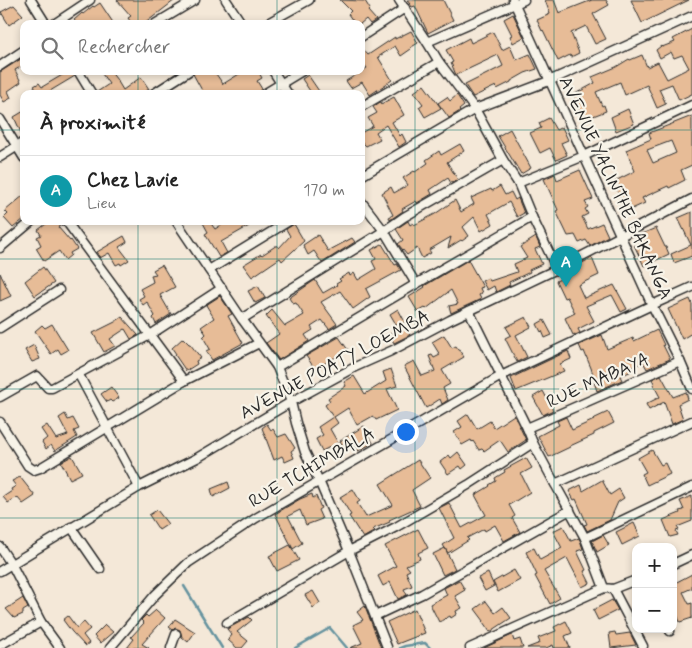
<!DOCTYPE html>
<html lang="fr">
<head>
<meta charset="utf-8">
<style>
	body { margin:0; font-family:Mynerve,sans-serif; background:#f6f6f6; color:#222 }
	.controls { position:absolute; right:15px; bottom:15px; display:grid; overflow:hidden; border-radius:10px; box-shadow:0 2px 8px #0003 }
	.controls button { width:45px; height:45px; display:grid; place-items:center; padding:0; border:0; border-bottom:1px solid #e0e0e0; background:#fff; color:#222; font:25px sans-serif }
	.you { position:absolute; left:405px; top:431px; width:18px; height:18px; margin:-12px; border:4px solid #fff; border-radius:50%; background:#1a73e8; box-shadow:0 0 0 8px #1a73e833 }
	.badge { display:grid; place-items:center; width:32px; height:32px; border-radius:50%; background:#b45309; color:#fff; font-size:16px; font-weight:700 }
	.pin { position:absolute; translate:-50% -41px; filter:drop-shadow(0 1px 2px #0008) }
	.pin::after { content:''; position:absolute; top:26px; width:18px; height:15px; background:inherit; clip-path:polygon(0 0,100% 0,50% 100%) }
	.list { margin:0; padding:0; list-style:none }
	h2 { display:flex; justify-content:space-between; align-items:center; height:65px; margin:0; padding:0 20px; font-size:21px }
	h2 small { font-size:16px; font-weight:400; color:#767676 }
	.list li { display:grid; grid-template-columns:32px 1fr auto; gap:15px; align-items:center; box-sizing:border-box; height:70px; padding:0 20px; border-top:1px solid #e0e0e0 }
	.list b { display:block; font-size:19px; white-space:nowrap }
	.list p { margin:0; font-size:16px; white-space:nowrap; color:#767676 }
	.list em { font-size:16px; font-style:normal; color:#767676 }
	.icon { flex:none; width:28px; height:28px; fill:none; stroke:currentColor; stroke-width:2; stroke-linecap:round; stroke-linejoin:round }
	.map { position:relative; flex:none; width:692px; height:648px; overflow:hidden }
	.search { position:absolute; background:#fff; box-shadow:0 2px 8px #0003; left:20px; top:20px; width:345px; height:55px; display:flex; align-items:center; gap:12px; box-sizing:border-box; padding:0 18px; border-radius:10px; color:#767676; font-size:19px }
	.panel { position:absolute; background:#fff; box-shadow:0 2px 8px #0003; left:20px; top:90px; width:345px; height:135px; border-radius:10px }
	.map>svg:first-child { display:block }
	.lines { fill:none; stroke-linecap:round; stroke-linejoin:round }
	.stream { stroke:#66939f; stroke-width:2.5 }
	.building { fill:#e7bc97; stroke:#2b2b2b; fill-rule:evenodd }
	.minor-casing { stroke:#2b2b2b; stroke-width:11 }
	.minor { stroke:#f7f3e8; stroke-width:8 }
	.grid { fill:none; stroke:#0f766e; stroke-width:1; stroke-opacity:0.55 }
	.labels { text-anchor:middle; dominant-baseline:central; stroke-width:4.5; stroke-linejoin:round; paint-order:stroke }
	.street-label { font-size:18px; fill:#2b2b2b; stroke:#f7f3e8 }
</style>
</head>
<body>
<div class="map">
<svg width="692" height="648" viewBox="0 0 692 648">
	<rect width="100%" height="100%" fill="#f4e8d8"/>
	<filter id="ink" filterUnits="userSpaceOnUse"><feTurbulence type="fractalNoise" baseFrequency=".02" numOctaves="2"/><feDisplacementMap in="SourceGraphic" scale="10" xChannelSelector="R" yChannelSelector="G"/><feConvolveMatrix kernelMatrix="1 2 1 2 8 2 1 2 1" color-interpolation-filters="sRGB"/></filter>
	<g filter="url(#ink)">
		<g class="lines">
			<g class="stream">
				<path d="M184,586L222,648"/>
				<path d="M295,648L330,628L347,648"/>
				<path d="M400,648L405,646L425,643L430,648"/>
			</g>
		</g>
		<g class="building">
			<path d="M117,0H175L144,24H132L128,18L131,16Z"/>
			<path d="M340,0L365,1L370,9L368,11L376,20L370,24L366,19L360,24H355L348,14L351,11Z"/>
			<path d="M407,0H443L453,20L428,33L415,6L412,7Z"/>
			<path d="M545,0H554L559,13L592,0H606L609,5L593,14L606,39L595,44L586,26L571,33L579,53L571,57L570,55L558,61L543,30L542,31L537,20L550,14Z"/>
			<path d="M631,0H689L642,23Z"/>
			<path d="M100,3L114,24H77L74,20L82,13L83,14L93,6L94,7Z"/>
			<path d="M14,5L23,15L9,25L1,12Z"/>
			<path d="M513,14L524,37L513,43L510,36L512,35L504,19Z"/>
			<path d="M692,29V94L679,100L672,84L659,89L666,104L657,108L647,85L625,95L620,82L596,92L602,106L604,105L606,111L583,120L573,95L595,83L592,77L616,67L629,59L630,60L642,55L647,67L658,62L667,79L689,68L682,55L674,58L671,52L660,58L656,50L661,46L662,47L675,42L673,39Z"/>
			<path d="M411,31L418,43L410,48L411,49L401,56L395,46L378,57L392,80L370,95L362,82L351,88L346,81L367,68L361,61V47L368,55L395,37V39Z"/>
			<path d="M493,32L502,50L510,46L516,60L530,54L537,69L525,73L511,81V82L497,89L496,86L473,97L465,85L503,66L498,55L456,75L451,63L453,62L446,50L469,38L471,43Z"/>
			<path d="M24,57V65L15,70L21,82L8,91L11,98L4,102L0,95V72Z"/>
			<path d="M69,71H72L75,76L45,94H30L36,90L34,86L39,83L42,87Z"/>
			<path d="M100,71H110L117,80L123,90L141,77L149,89L142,94H98L97,92L109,84Z"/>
			<path d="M197,71H214L223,84L244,71H258L262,78L257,81L262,89L255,94H204L193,74Z"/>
			<path d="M308,75L321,94H312L302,79Z"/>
			<path d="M424,85L441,108L425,117L419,107L423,104L414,92Z"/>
			<path d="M457,95L464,106L459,110L460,111L449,118L438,103L447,97L450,101Z"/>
			<path d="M394,97L404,115L392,122L400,136L402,134L406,142L399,147L386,125L376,132L380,139L366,146L361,141V133L373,126L368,118L377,113L373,107L380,102L381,104Z"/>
			<path d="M628,109L634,124L616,131L611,117Z"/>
			<path d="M24,111V136L23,137L14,117Z"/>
			<path d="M692,116V165L681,170L685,180L669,188L668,186L642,198L645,203L623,213L620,206L623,204L616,188L613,190L609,184L635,171L626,150L651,139L649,133ZM671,141L676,153L653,163L647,150Z"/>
			<path d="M549,118L556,130L562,127L568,140L561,143L567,155L556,160L550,148L540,153L530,133L541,128L539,123Z"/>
			<path d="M510,129L531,168L521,174L498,136Z"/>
			<path d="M460,144L464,151L447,162L458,180L451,183L448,178L430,190L432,194L417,203L416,201L402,209L403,211L390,220L389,217L393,215L382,193L391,187L394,193L408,185L403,178L414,171L415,172L428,163L426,160L439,151L441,155Z"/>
			<path d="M580,170L593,199L585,202L588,207L585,209L588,214L582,217L588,229L602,223L608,236L590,246L586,240L579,243L575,235L568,236L556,211L558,210L544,179L555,174L557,180Z"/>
			<path d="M500,186L505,195L511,192L515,200L518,198L524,213L517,217L509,202L488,214L493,224L481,231L474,217L463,227L469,236L462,241L461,240L448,248L451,237L429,250L431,253L422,258L417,248L407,255L398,244L403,240L396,229L408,221L410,225L413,223L414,225L435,214L455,200L461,212L474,204L471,198L491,189L492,191Z"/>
			<path d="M24,195V219L13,228L4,218L8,214L5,211Z"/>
			<path d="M692,212V256L674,263L671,254L691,245L678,218Z"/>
			<path d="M50,221H60L62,225L58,227L70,241L71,240L77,249L70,253L71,255L65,260L59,251L44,261L36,248L41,245L37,237L41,235L38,230Z"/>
			<path d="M202,221H209L215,229L228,221H246L249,226L221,242L227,253L219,257L205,234L208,232Z"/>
			<path d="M294,224L304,241L282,261L280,258L252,277L243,265L261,254L262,255L277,245L279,248L290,236L286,229Z"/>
			<path d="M656,228L665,247H666L669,254L644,266L634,245L642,241L639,235Z"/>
			<path d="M318,235L328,251L352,238L355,242L322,263L314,251L308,255L303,245Z"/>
			<path d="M124,236L127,242L119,247L129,260L121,265L120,263L116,265L109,253L100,258L97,252Z"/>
			<path d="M536,237L540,247L535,249L542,264L529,270L530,272L509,282L510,285L496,292L494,286L487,290L482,281L488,278L490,281L517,272L514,264L527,258L520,247Z"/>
			<path d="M382,244L395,265L397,264L401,270L366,289L370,297L353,309L340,291L321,302L337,324L329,329L322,320L311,327L313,330L305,335L309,341L279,360L266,343L279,334L266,316L272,310L285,326L304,315L296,303L293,304L289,298L315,280L323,293L337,285L336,284L341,281L339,279L349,273L350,276L354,273L358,280L376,269L372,261L376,259L371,250Z"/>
			<path d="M592,258L599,275L578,285L584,298L614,285L627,309L621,312L612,295L586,306L594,321L578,329L580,333L575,335V334L573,335L565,318L575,313L567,297L564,298L556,281L574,273L572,268Z"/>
			<path d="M468,260L483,287L480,288L482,293L479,295L481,299L451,313L449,306L458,304L451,290L426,309L425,308L418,312L409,297L425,287L424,286Z"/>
			<path d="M162,265L175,287L160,295L171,314L156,324L153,318L155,316L147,302L143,305L139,299L144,296L140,289L153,282L151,275L156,274L153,270Z"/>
			<path d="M43,267L54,283L35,296L25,281Z"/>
			<path d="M0,273L11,296L0,301Z"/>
			<path d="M258,286L265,298L255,303L248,291Z"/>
			<path d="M220,296L232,314L228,316L243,343L212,360L206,351L210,349L203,337L206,334L201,327L214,318L206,305Z"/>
			<path d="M690,299L692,304V333L682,339L668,309Z"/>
			<path d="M398,309L405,322L397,326L390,314Z"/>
			<path d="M122,317L138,335L131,339L125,329L110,339L115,346L104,352L93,333L115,322Z"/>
			<path d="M526,317L531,327L516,335L527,357L517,362L505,338L511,335L506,327Z"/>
			<path d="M544,320L552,335L545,338L542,331L541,332L537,324Z"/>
			<path d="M52,324L68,350L61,354L58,349L51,354L35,331L42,325L45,328Z"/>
			<path d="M404,325L410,335L394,343L389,334Z"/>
			<path d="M657,330L664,345H663L670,359L647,369L643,362L631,368L632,371L620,376L622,380L597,391L594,382L595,381L591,368L584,351L582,352L579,345L602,335L607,349L633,338L634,341Z"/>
			<path d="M444,335L452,348L456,346L464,357L442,370L450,384L443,388L448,400L442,404L440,399L426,408L404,366L414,361L422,376L435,371L429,356L432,355L434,358L440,355L432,342Z"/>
			<path d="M339,337L348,350L315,369L306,356Z"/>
			<path d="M183,338L189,344H190L201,358L196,361L197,364L186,371L175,355L176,354L172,348Z"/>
			<path d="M34,345L40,359L32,362L25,350Z"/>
			<path d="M568,351L571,359L560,364L564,371L516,391L511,378Z"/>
			<path d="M391,369L397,386L387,389L397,410L376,420L373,416L357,425L348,408L334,417L338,423L330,429L338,443L322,451L316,439L323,435L318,427L333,417L325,405L330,401L328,398L346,386L344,382L354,376L365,394L386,381L383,372Z"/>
			<path d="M661,375L673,397L686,392L688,399L678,404L683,419L672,424L664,402L649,410L646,404L660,397L653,384L654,383L652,379Z"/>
			<path d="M111,387L119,398L112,402L110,400L107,402L101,394Z"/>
			<path d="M543,391L553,410L543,415L533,397Z"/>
			<path d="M608,412L614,423L594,433V435L570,446V447L549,457L538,436L559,425L557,421L566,417L572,430L594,420L593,419Z"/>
			<path d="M65,414L68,420L73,418L79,429L74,431L77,437L55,451L51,445L46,449L42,442L47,438L41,429L47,425L56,439L68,435L59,418Z"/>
			<path d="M468,414L477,429L490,421L494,428L514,415L526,440L508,452L500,440L484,451L482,449L479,450L473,441L472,442L471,440L462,445L454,432L462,427L458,421Z"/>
			<path d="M267,424L271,430L273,429L278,437L286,434L295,448L291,451L294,458L285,462L282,456L274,460L262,428Z"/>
			<path d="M364,426L373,443L358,451L355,444L346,450L340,441Z"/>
			<path d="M652,450L661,465L665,463L670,474L647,485L642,474L646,472L638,458Z"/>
			<path d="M458,452L467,465L462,469L460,466L448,474L440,462L449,455L451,458Z"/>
			<path d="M72,456L82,473L70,479L61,462Z"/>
			<path d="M526,458L532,468L521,474L530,492L509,505L515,516L512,518L520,532L504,541L495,525L485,531L484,529L467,538L469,540L448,553L443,545L454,538L439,508L449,503L462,528L486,515L475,495L490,486L489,485L496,481L495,478L505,472L504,470Z"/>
			<path d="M418,460L430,478L412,490L420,506L389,520L390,522L373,529L375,531L363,538L349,516L351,515L340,497L353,489L360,501L357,503L366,517L393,505L380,484Z"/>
			<path d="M20,477L35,496L23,504L17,497L8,503L3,497L12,491L11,489L16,486L12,481Z"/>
			<path d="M602,480L610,495L619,489L624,498L618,502L610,520L587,531L584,525L587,524L576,499L574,500L569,491L581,485L583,491Z"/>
			<path d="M228,482L230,488L213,497L211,489Z"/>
			<path d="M312,494L313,498L316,496L321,508L318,510L322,519L306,525L300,510L288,516L302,543L293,549L275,514L300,499Z"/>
			<path d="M692,496V521L677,527L679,530L676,531L678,535L670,537L663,520L680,513L679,511L684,510L680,501Z"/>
			<path d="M157,510L168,524L159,530L149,515Z"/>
			<path d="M634,523L640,536L622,545L616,532Z"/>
			<path d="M563,526L571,541L579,538L580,540L583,549L577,551L586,570L584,571L590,583L582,587L567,558L544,571L560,598L550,604L535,576L537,575L526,552L534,548L540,560L562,548L553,531Z"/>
			<path d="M418,529L428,548L418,553L420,559L406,565L410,570L406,572L412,586L404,589L407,595L398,599L390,582L383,586L378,576L396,566L385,546Z"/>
			<path d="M603,535L609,545L597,552L592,541Z"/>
			<path d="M290,545L299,560L277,571L269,556Z"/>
			<path d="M445,548L455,569L443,575L433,554Z"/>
			<path d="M514,570L520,580L498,592L493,582Z"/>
			<path d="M488,573L494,586L485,591L478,578Z"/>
			<path d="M692,574V588L683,592L689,604L692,603V618L680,622L673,605V584Z"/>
			<path d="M459,580L465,590L455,596L462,608L456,611L457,614L451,618L450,616L439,622L430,604L447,595L444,588Z"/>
			<path d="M313,591L320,603L313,608L305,595Z"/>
			<path d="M23,598L28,608L23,611V614L14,618L6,609Z"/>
			<path d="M612,600L618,610L598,620L593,610Z"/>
			<path d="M486,601L495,613L503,607L511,618L490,632L483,622L484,621L475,609Z"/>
			<path d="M365,606L381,648H350L362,643L353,625L363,620L357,612Z"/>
			<path d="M415,609L425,633L397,644L387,622Z"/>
			<path d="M156,610L165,618L142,644L149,648H127L134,639L131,637L144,623L141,620L146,615L148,617Z"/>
			<path d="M68,616L77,628L84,622L90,629L83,635L89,643L85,646L72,632L63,620Z"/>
			<path d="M249,617L252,620L237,632L248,641L242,648H237L228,640L232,635L227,629Z"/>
			<path d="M175,619L195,632L188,642L182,637L180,630L175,628L173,630L169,627Z"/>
			<path d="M566,621L572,633L565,636L570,648H554L553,645L546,648H527L540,643L538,638L556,631L554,627Z"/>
			<path d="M105,625L113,632L100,643L94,636Z"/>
			<path d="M615,632L616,635L630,633L636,645L611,648L609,633Z"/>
			<path d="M512,635L514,641L520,639L523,648H484Z"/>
		</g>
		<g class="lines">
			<g class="minor-casing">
				<g id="minor">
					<path d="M31,0L46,24"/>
					<path d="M226,0L242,24"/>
					<path d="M399,0L427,42L439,62L475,109L503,160L518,183L532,217L557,269"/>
					<path d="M513,0L652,305L680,361L692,389"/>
					<path d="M54,24L90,0"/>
					<path d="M155,24L195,0"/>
					<path d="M266,24L309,0"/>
					<path d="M361,37L405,8"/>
					<path d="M427,42L524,0"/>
					<path d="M0,66L24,50"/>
					<path d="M78,71L92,94"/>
					<path d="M273,71L288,94"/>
					<path d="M153,94L189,71"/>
					<path d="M264,94L302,71"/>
					<path d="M361,107L439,62"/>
					<path d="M0,119L24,158"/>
					<path d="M0,157L24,142"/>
					<path d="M361,176L475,109L549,81L692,16"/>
					<path d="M518,183L584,156L692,105"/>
					<path d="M361,201L384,231L416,284"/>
					<path d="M66,221L184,381"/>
					<path d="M176,221L242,319L277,367L291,402L296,423L305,452L319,481L349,551L387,647"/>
					<path d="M0,248L32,221"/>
					<path d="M209,270L289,221"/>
					<path d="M469,311L527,428L533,443L555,484L585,538L604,588L613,589L643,646"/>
					<path d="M242,319L384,231L404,217L503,160"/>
					<path d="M0,328L59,290"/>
					<path d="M277,367L416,284L532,217"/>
					<path d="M79,375L139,487"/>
					<path d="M0,397L37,376L48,388H52L150,335L222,288"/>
					<path d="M0,422L28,466L34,470L40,468L184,381L259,343"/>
					<path d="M527,428L680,361"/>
					<path d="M555,484L692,421"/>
					<path d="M71,527L100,569"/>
					<path d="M585,538L692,487"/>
					<path d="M0,547L12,565L41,622L60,648"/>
					<path d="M673,564L692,555"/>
					<path d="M0,571L139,487L197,458L291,402L355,367L391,351L450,320L557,269L692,199"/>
					<path d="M613,589L636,580"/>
					<path d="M375,616L422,594L570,510"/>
					<path d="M227,623L349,551L396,527L468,485L533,443"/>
					<path d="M669,629L670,631"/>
					<path d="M0,645L41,622"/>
					<path d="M110,648L155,595L188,563L256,518L501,376L652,305L692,287"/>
					<path d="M171,648L176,634"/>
					<path d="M470,648L604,588"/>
				</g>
			</g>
			<use href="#minor" class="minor"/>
		</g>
	</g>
	<path class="grid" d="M138,0V24M277,0V24M415,0V648M554,0V648M138,71V94M277,71V94M0,130H24M361,130H692M138,221V648M277,221V648M0,259H692M0,389H692M0,518H692"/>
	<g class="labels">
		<g class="street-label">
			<text transform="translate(615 188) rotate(65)">AVENUE YACINTHE BAKANGA</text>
			<text transform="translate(335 365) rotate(-28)">AVENUE POATY LOEMBA</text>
			<text transform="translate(598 381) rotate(-24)">RUE MABAYA</text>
			<text transform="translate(312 468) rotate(-30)">RUE TCHIMBALA</text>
		</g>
	</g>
</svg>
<div class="controls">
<button>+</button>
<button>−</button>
</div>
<div class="you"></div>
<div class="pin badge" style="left:566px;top:287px;background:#0f9aa8">A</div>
<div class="search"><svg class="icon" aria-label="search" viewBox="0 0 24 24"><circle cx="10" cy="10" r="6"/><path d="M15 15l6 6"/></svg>Rechercher</div>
<section class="panel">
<h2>À proximité<small></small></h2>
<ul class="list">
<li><span class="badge" style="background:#0f9aa8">A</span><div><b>Chez Lavie</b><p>Lieu</p></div><em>170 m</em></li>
</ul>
</section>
</div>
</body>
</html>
